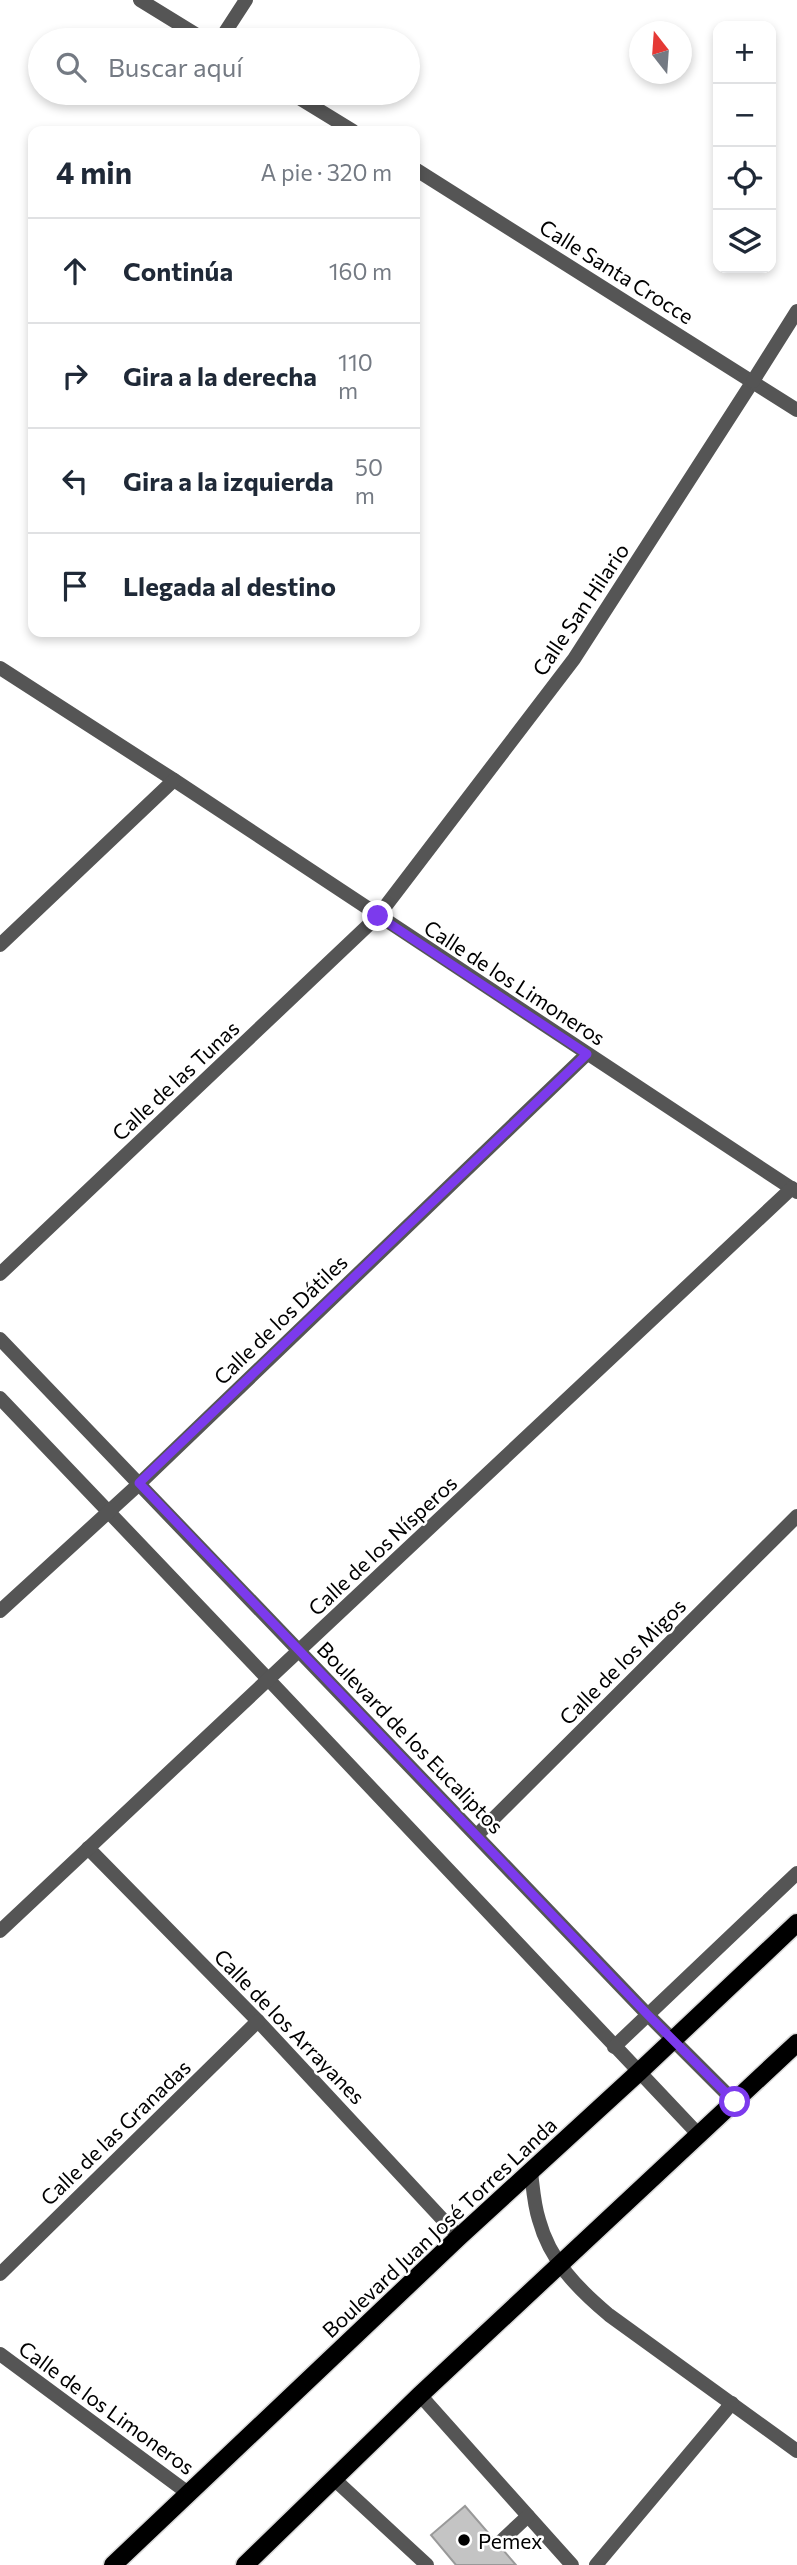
<!DOCTYPE html>
<html lang="es">
<head>
<meta charset="utf-8">
<style>
	body { margin:0; font-family:Commissioner,sans-serif; background:#f6f6f7; color:#1f2937 }
	.controls { position:absolute; right:21px; top:21px; display:grid; overflow:hidden; border-radius:14px; box-shadow:0 4px 10px #0003 }
	.controls button { width:63px; height:63px; display:grid; place-items:center; padding:0; border:0; border-bottom:2px solid #e0e1e3; background:#fff; color:#1f2937; font:35px sans-serif }
	.compass { position:absolute; left:629px; top:21px; width:63px; height:63px; border-radius:50%; background:#fff; box-shadow:0 4px 10px #0003; rotate:343deg }
	.stop { position:absolute; width:21px; height:21px; margin:-16px; border:5px solid #7c3aed; border-radius:50%; background:#fff }
	.stop.end { background:#7c3aed; border-color:#fff; box-shadow:0 2px 7px #0008 }
	.list { margin:0; padding:0; list-style:none }
	h2 { display:flex; justify-content:space-between; align-items:center; height:91px; margin:0; padding:0 28px; font-size:30px }
	h2 small { font-size:23px; font-weight:400; color:#747a83 }
	.list li { display:grid; grid-template-columns:46px 1fr auto; gap:21px; align-items:center; box-sizing:border-box; height:105px; padding:0 28px; border-top:2px solid #e0e1e3 }
	.list b { display:block; font-size:26px; white-space:nowrap }
	.list em { font-size:23px; font-style:normal; color:#747a83 }
	.icon { flex:none; width:38px; height:38px; fill:none; stroke:currentColor; stroke-width:2; stroke-linecap:round; stroke-linejoin:round }
	.map { position:relative; flex:none; width:797px; height:2565px; overflow:hidden }
	.search { position:absolute; background:#fff; box-shadow:0 4px 10px #0003; left:28px; top:28px; width:392px; height:77px; display:flex; align-items:center; gap:18px; box-sizing:border-box; padding:0 24px; border-radius:38px; color:#747a83; font-size:26px }
	.panel { position:absolute; background:#fff; box-shadow:0 4px 10px #0003; left:28px; top:126px; width:392px; height:511px; border-radius:14px }
	.map>svg:first-child { display:block }
	.building { fill:#c4c4c4; stroke:#999; stroke-width:2 }
	.lines { fill:none; stroke-linecap:round; stroke-linejoin:round }
	.primary-casing { stroke:#dbdbdb; stroke-width:21 }
	.lane { stroke:#555; stroke-width:14 }
	.street { stroke:#555; stroke-width:14 }
	.primary { stroke:#000; stroke-width:18 }
	.route { stroke:#7c3aed; stroke-width:9 }
	.poi-dot { fill:#000; stroke:#fff; stroke-width:2.5 }
	.labels { text-anchor:middle; dominant-baseline:central; stroke-width:5; stroke-linejoin:round; paint-order:stroke }
	.street-label { font-size:21px; fill:#000; stroke:#fff }
	.poi-label { font-size:21px; fill:#000; stroke:#fff; text-anchor:start }
</style>
</head>
<body>
<div class="map">
<svg width="797" height="2565" viewBox="0 0 797 2565">
	<rect width="100%" height="100%" fill="#fff"/>
	<path class="building" d="M465,2506L516,2565H456L431,2535Z"/>
	<g class="lines">
		<g class="primary-casing">
			<g id="primary">
				<path d="M113,2565L459,2237L639,2072L797,1923"/>
				<path d="M245,2565L420,2395L797,2043"/>
			</g>
		</g>
		<g class="lane">
			<path d="M220,40L246,0"/>
			<path d="M378,916L574,659L753,381"/>
			<path d="M531,2172C533,2188 534,2205 539,2220C550,2261 578,2289 609,2315L797,2451"/>
			<path d="M420,2395L572,2565"/>
			<path d="M334,2479L427,2565"/>
			<path d="M498,2544L528,2516"/>
			<path d="M596,2565L732,2403"/>
		</g>
		<g class="street">
			<path d="M140,0L205,40"/>
			<path d="M291,93L353,131"/>
			<path d="M415,169L797,410"/>
			<path d="M753,381L797,311"/>
			<path d="M0,668L174,780L797,1192"/>
			<path d="M0,945L174,780"/>
			<path d="M0,1274L378,916"/>
			<path d="M0,1339L648,2015L735,2102"/>
			<path d="M0,1398L269,1680L699,2135"/>
			<path d="M0,1611L139,1484L587,1054"/>
			<path d="M477,1835L797,1516"/>
			<path d="M88,1848L258,2021L459,2237"/>
			<path d="M0,1931L792,1188"/>
			<path d="M614,2047L797,1873"/>
			<path d="M0,2274L258,2021"/>
			<path d="M0,2354L188,2493"/>
		</g>
		<use href="#primary" class="primary"/>
	</g>
	<g class="lines">
		<path class="route" d="M378,916L587,1054L139,1483L648,2015L735,2102"/>
	</g>
	<circle class="poi-dot" cx="464" cy="2540" r="7"/>
	<g class="labels">
		<g class="street-label">
			<text transform="translate(617 271) rotate(32)">Calle Santa Crocce</text>
			<text transform="translate(580 609) rotate(-56)">Calle San Hilario</text>
			<text transform="translate(515 982) rotate(33)">Calle de los Limoneros</text>
			<text transform="translate(175 1080) rotate(-43)">Calle de las Tunas</text>
			<text transform="translate(280 1319) rotate(-44)">Calle de los Dátiles</text>
			<text transform="translate(382 1545) rotate(-43)">Calle de los Nísperos</text>
			<text transform="translate(622 1661) rotate(-45)">Calle de los Migos</text>
			<text transform="translate(411 1737) rotate(46)">Boulevard de los Eucaliptos</text>
			<text transform="translate(290 2026) rotate(46)">Calle de los Arrayanes</text>
			<text transform="translate(115 2132) rotate(-44)">Calle de las Granadas</text>
			<text transform="translate(439 2227) rotate(-43)">Boulevard Juan José Torres Landa</text>
			<text transform="translate(107 2407) rotate(36)">Calle de los Limoneros</text>
		</g>
		<g class="poi-label">
			<text x="478" y="2540">Pemex</text>
		</g>
	</g>
</svg>
<div class="controls">
<button>+</button>
<button>−</button>
<button><svg class="icon" aria-label="locate" viewBox="0 0 24 24"><circle cx="12" cy="12" r="6"/><path d="M12 2v4M12 18v4M2 12h4M18 12h4"/></svg></button>
<button><svg class="icon" aria-label="layers" viewBox="0 0 24 24"><path d="M12 4l9 5-9 5-9-5zM3 14l9 5 9-5"/></svg></button>
</div>
<svg class="compass" viewBox="-18 -18 36 36"><path d="M0-13l5 13h-10z" fill="#e53935"/><path d="M0 13l5-13h-10z" fill="#747a83"/></svg>
<div class="stop" style="left:735px;top:2102px"></div>
<div class="stop end" style="left:378px;top:916px"></div>
<div class="search"><svg class="icon" aria-label="search" viewBox="0 0 24 24"><circle cx="10" cy="10" r="6"/><path d="M15 15l6 6"/></svg>Buscar aquí</div>
<section class="panel">
<h2>4 min<small>A pie · 320 m</small></h2>
<ul class="list">
<li><svg class="icon" aria-label="ahead" viewBox="0 0 24 24"><path d="M12 20V5M6 11l6-6 6 6"/></svg><div><b>Continúa</b></div><em>160 m</em></li>
<li><svg class="icon" aria-label="right" viewBox="0 0 24 24"><path d="M7 20v-9h11M14 6l5 5-5 5"/></svg><div><b>Gira a la derecha</b></div><em>110 m</em></li>
<li><svg class="icon" aria-label="left" viewBox="0 0 24 24"><path d="M17 20v-9H6M10 6l-5 5 5 5"/></svg><div><b>Gira a la izquierda</b></div><em>50 m</em></li>
<li><svg class="icon" aria-label="arrive" viewBox="0 0 24 24"><path d="M6 21V4h12l-3 4 3 4H6"/></svg><div><b>Llegada al destino</b></div></li>
</ul>
</section>
</div>
</body>
</html>
